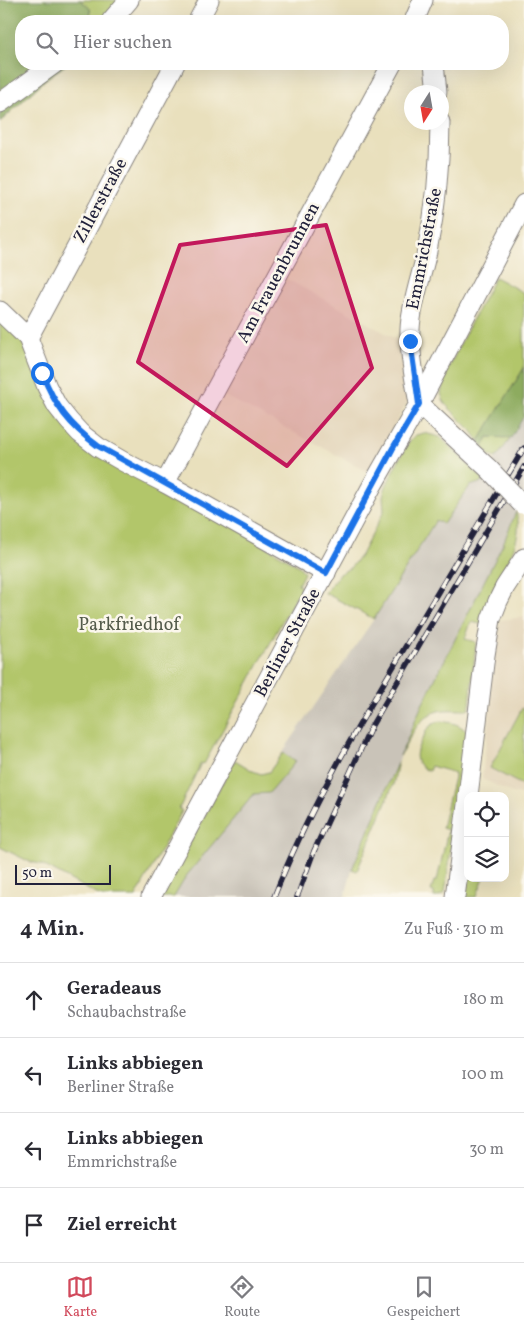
<!DOCTYPE html>
<html lang="de">
<head>
<meta charset="utf-8">
<style>
	body { margin:0; font-family:Vollkorn,serif; background:#f2f2f3; color:#2b2b33 }
	.controls { position:absolute; right:15px; bottom:15px; display:grid; overflow:hidden; border-radius:10px; box-shadow:0 5px 20px #0002 }
	.controls button { width:45px; height:45px; display:grid; place-items:center; padding:0; border:0; border-bottom:1px solid #e1e1e2; background:#fff; color:#2b2b33; font:25px sans-serif }
	.compass { position:absolute; left:404px; top:85px; width:45px; height:45px; border-radius:50%; background:#fff; box-shadow:0 5px 20px #0002; rotate:191deg }
	.scale { position:absolute; left:15px; bottom:12px; width:96px; box-sizing:border-box; padding-left:5px; border:2px solid #22223b; border-top:0; font-size:14px; line-height:18px; white-space:nowrap; color:#22223b; -webkit-text-stroke:4px #fbf7ec; paint-order:stroke }
	.stop { position:absolute; width:15px; height:15px; margin:-11px; border:4px solid #1a73e8; border-radius:50%; background:#fff }
	.stop.end { background:#1a73e8; border-color:#fff; box-shadow:0 1px 5px #0008 }
	.list { margin:0; padding:0; list-style:none }
	h2 { display:flex; justify-content:space-between; align-items:center; height:65px; margin:0; padding:0 20px; font-size:21px }
	h2 small { font-size:16px; font-weight:400; color:#7c7c81 }
	.list li { display:grid; grid-template-columns:32px 1fr auto; gap:15px; align-items:center; box-sizing:border-box; height:75px; padding:0 20px; border-top:1px solid #e1e1e2 }
	.list b { display:block; font-size:19px; white-space:nowrap }
	.list p { margin:0; font-size:16px; white-space:nowrap; color:#7c7c81 }
	.list em { font-size:16px; font-style:normal; color:#7c7c81 }
	.icon { flex:none; width:28px; height:28px; fill:none; stroke:currentColor; stroke-width:2; stroke-linecap:round; stroke-linejoin:round }
	.map { position:relative; flex:none; width:524px; height:897px; overflow:hidden }
	.search { position:absolute; background:#fff; box-shadow:0 5px 20px #0002; left:15px; right:15px; top:15px; height:55px; display:flex; align-items:center; gap:12px; box-sizing:border-box; padding:0 18px; border-radius:20px; color:#7c7c81; font-size:19px }
	.sheet { height:365px; background:#fff }
	nav { display:flex; justify-content:space-around; align-items:center; box-sizing:border-box; height:70px; border-top:1px solid #e1e1e2; background:#fff; font-size:14px; color:#7c7c81 }
	nav a { display:grid; justify-items:center; gap:2px }
	nav .on { color:#d1495b }
	.map>svg:first-child { display:block }
	.built { fill:#e1d2b5 }
	.industrial { fill:#c9c3b8 }
	.green { fill:#b2c66a; stroke:#6a7452 }
	.forest { fill:#8dab5e; stroke:#58664c }
	.lines { fill:none; stroke-linecap:round; stroke-linejoin:round }
	.minor-casing { stroke:#86817c; stroke-width:21 }
	.minor { stroke:#fff; stroke-width:19 }
	.rail-casing { stroke:#22223b; stroke-width:5.5 }
	.rail { stroke:#fbf7ec; stroke-width:4; stroke-dasharray:11; stroke-linecap:butt }
	.minor-bridge-casing { stroke:#86817c; stroke-width:21; stroke-linecap:butt }
	.minor-bridge { stroke:#fff; stroke-width:19 }
	.route { stroke:#1a73e8; stroke-width:6 }
	.marked { fill:#c2185b; fill-opacity:0.2; stroke:#c2185b; stroke-width:4; stroke-linejoin:round }
	.labels { text-anchor:middle; dominant-baseline:central; stroke-width:5; stroke-linejoin:round; paint-order:stroke }
	.street-label { font-size:18px; fill:#22223b; stroke:#fbf7ec }
	.park-label { font-size:18px; fill:#545b4b; stroke:#fbf7ec }
</style>
</head>
<body>
<div class="map">
<svg width="524" height="897" viewBox="0 0 524 897">
	<rect width="100%" height="100%" fill="#fbf7ec"/>
	<filter id="ink" filterUnits="userSpaceOnUse"><feTurbulence type="fractalNoise" baseFrequency=".02" numOctaves="2"/><feDisplacementMap in="SourceGraphic" scale="10" xChannelSelector="R" yChannelSelector="G"/><feConvolveMatrix kernelMatrix="1 2 1 2 8 2 1 2 1" color-interpolation-filters="sRGB"/></filter>
	<filter id="wash" filterUnits="userSpaceOnUse"><feTurbulence type="fractalNoise" baseFrequency=".0096" numOctaves="4" result="noise"/><feDisplacementMap in="SourceGraphic" scale="20" xChannelSelector="R" yChannelSelector="G"/><feGaussianBlur stdDeviation="1.12" result="paint"/><feColorMatrix in="noise" values="0 0 0 0 0 0 0 0 0 0 0 0 0 0 0 0 0 1.4 0 .05"/><feComposite in="paint" operator="in"/></filter>
	<g filter="url(#wash)">
		<rect width="100%" height="100%" fill="#e9e0bd"/>
		<g class="built">
			<path d="M283,277L402,342L409,396L408,401L369,472L221,394Z"/>
			<path d="M524,617V794L512,793L482,779L491,701V672L499,627L501,620Z"/>
		</g>
		<path class="industrial" d="M524,416V502L515,514L503,544L457,637L424,702L352,869L345,897H161L236,761L253,771L261,774L269,772L374,619L436,520L443,524L470,486L482,481L496,458L511,438Z"/>
		<g class="green">
			<path d="M80,0H120L115,7L101,21H91L90,8Z"/>
			<path d="M495,277L524,293V368L479,441L471,430L445,404L441,394L445,376L463,338Z"/>
			<path d="M0,317L22,341L59,420L300,567L304,573L298,585L301,587L204,764L201,763L179,809L182,811L136,897H102L41,864L30,862L0,847Z"/>
			<path d="M424,433L440,437L483,479L482,482L470,486L443,524L436,520L374,619L325,593L339,574L350,568L361,555L384,511L383,496L386,486L394,469L408,443L416,435Z"/>
			<path d="M488,437L511,438L496,458L490,456L483,447Z"/>
			<path d="M516,512C524,536 509,559 498,580C492,594 487,609 481,624L471,622L465,639L476,642L470,705L469,709L466,710C457,710 446,709 438,711C417,717 410,739 400,756L421,707L503,544Z"/>
			<path d="M522,708L524,709V786L490,768Z"/>
			<path d="M440,721C451,722 460,724 467,732L445,893L438,897H434V892L431,891L434,881H437L448,830L442,828L455,773L431,766L429,771C411,764 415,751 423,738C425,734 426,730 429,727C432,724 436,723 440,721Z"/>
			<path d="M283,753L296,761L269,793L254,794L187,875L174,897H160L235,760L253,771L261,774L269,772Z"/>
			<path d="M398,761L393,785L357,871L352,869Z"/>
			<path d="M468,878H484L476,897H465Z"/>
		</g>
		<g class="forest">
			<path d="M0,0H80L90,8L91,21H21V64H67L46,79L0,122Z"/>
			<path d="M524,368V416L511,438L488,437L483,447L479,441Z"/>
		</g>
	</g>
	<g filter="url(#ink)">
		<g class="lines">
			<g class="minor-casing">
				<g id="minor">
					<path d="M111,21L129,0"/>
					<path d="M198,21L209,0"/>
					<path d="M414,21L423,0"/>
					<path d="M434,64L437,92"/>
					<path d="M0,103L54,64"/>
					<path d="M0,311L28,338L47,387L57,406L69,421L80,433L98,447L124,462L165,483L326,573"/>
					<path d="M28,338L175,64"/>
					<path d="M419,404C415,379 409,354 410,329C411,304 422,275 427,251C436,208 440,166 440,122"/>
					<path d="M419,404L489,469"/>
					<path d="M165,483L392,64"/>
					<path d="M468,796L485,655L491,619L498,601L505,587L524,558"/>
					<path d="M151,897L372,486L419,404L524,204"/>
					<path d="M455,897L468,797"/>
				</g>
			</g>
			<use href="#minor" class="minor"/>
			<g class="rail-casing">
				<g id="rail">
					<path d="M274,897C307,813 352,736 398,659C440,588 482,518 524,448"/>
					<path d="M297,897L314,851L372,725L524,467"/>
				</g>
			</g>
			<use href="#rail" class="rail"/>
			<g class="minor-bridge-casing">
				<path id="minor-bridge" d="M489,469L522,504"/>
			</g>
			<use href="#minor-bridge" class="minor-bridge"/>
		</g>
	</g>
	<g class="lines" filter="url(#ink)">
		<path class="route" d="M42,373C55,406 69,425 98,446L326,573L393,448L419,404L410,341"/>
	</g>
	<path class="marked" d="M326,225L372,368L287,466L138,362L180,245Z"/>
	<g class="labels">
		<g class="street-label">
			<text transform="translate(101 201) rotate(-62)">Zillerstraße</text>
			<text transform="translate(425 249) rotate(-79)">Emmrichstraße</text>
			<text transform="translate(279 273) rotate(-62)">Am Frauenbrunnen</text>
			<text transform="translate(288 643) rotate(-62)">Berliner Straße</text>
		</g>
		<g class="park-label">
			<text x="129" y="625">Parkfriedhof</text>
		</g>
	</g>
</svg>
<div class="controls">
<button><svg class="icon" aria-label="locate" viewBox="0 0 24 24"><circle cx="12" cy="12" r="6"/><path d="M12 2v4M12 18v4M2 12h4M18 12h4"/></svg></button>
<button><svg class="icon" aria-label="layers" viewBox="0 0 24 24"><path d="M12 4l9 5-9 5-9-5zM3 14l9 5 9-5"/></svg></button>
</div>
<svg class="compass" viewBox="-18 -18 36 36"><path d="M0-13l5 13h-10z" fill="#e53935"/><path d="M0 13l5-13h-10z" fill="#7c7c81"/></svg>
<div class="scale">50 m</div>
<div class="stop" style="left:42px;top:373px"></div>
<div class="stop end" style="left:410px;top:341px"></div>
<div class="search"><svg class="icon" aria-label="search" viewBox="0 0 24 24"><circle cx="10" cy="10" r="6"/><path d="M15 15l6 6"/></svg>Hier suchen</div>
</div>
<section class="sheet">
<h2>4 Min.<small>Zu Fuß · 310 m</small></h2>
<ul class="list">
<li><svg class="icon" aria-label="ahead" viewBox="0 0 24 24"><path d="M12 20V5M6 11l6-6 6 6"/></svg><div><b>Geradeaus</b><p>Schaubachstraße</p></div><em>180 m</em></li>
<li><svg class="icon" aria-label="left" viewBox="0 0 24 24"><path d="M17 20v-9H6M10 6l-5 5 5 5"/></svg><div><b>Links abbiegen</b><p>Berliner Straße</p></div><em>100 m</em></li>
<li><svg class="icon" aria-label="left" viewBox="0 0 24 24"><path d="M17 20v-9H6M10 6l-5 5 5 5"/></svg><div><b>Links abbiegen</b><p>Emmrichstraße</p></div><em>30 m</em></li>
<li><svg class="icon" aria-label="arrive" viewBox="0 0 24 24"><path d="M6 21V4h12l-3 4 3 4H6"/></svg><div><b>Ziel erreicht</b></div></li>
</ul>
</section>
<nav>
<a class="on"><svg class="icon" aria-label="map" viewBox="0 0 24 24"><path d="M3 6l6-2 6 2 6-2v14l-6 2-6-2-6 2zM9 4v14M15 6v14"/></svg>Karte</a>
<a><svg class="icon" aria-label="directions" viewBox="0 0 24 24"><path d="M12 3l9 9-9 9-9-9zM9 14v-3h6M13 9l2 2-2 2"/></svg>Route</a>
<a><svg class="icon" aria-label="saved" viewBox="0 0 24 24"><path d="M7 4h10v16l-5-4-5 4z"/></svg>Gespeichert</a>
</nav>
</body>
</html>
